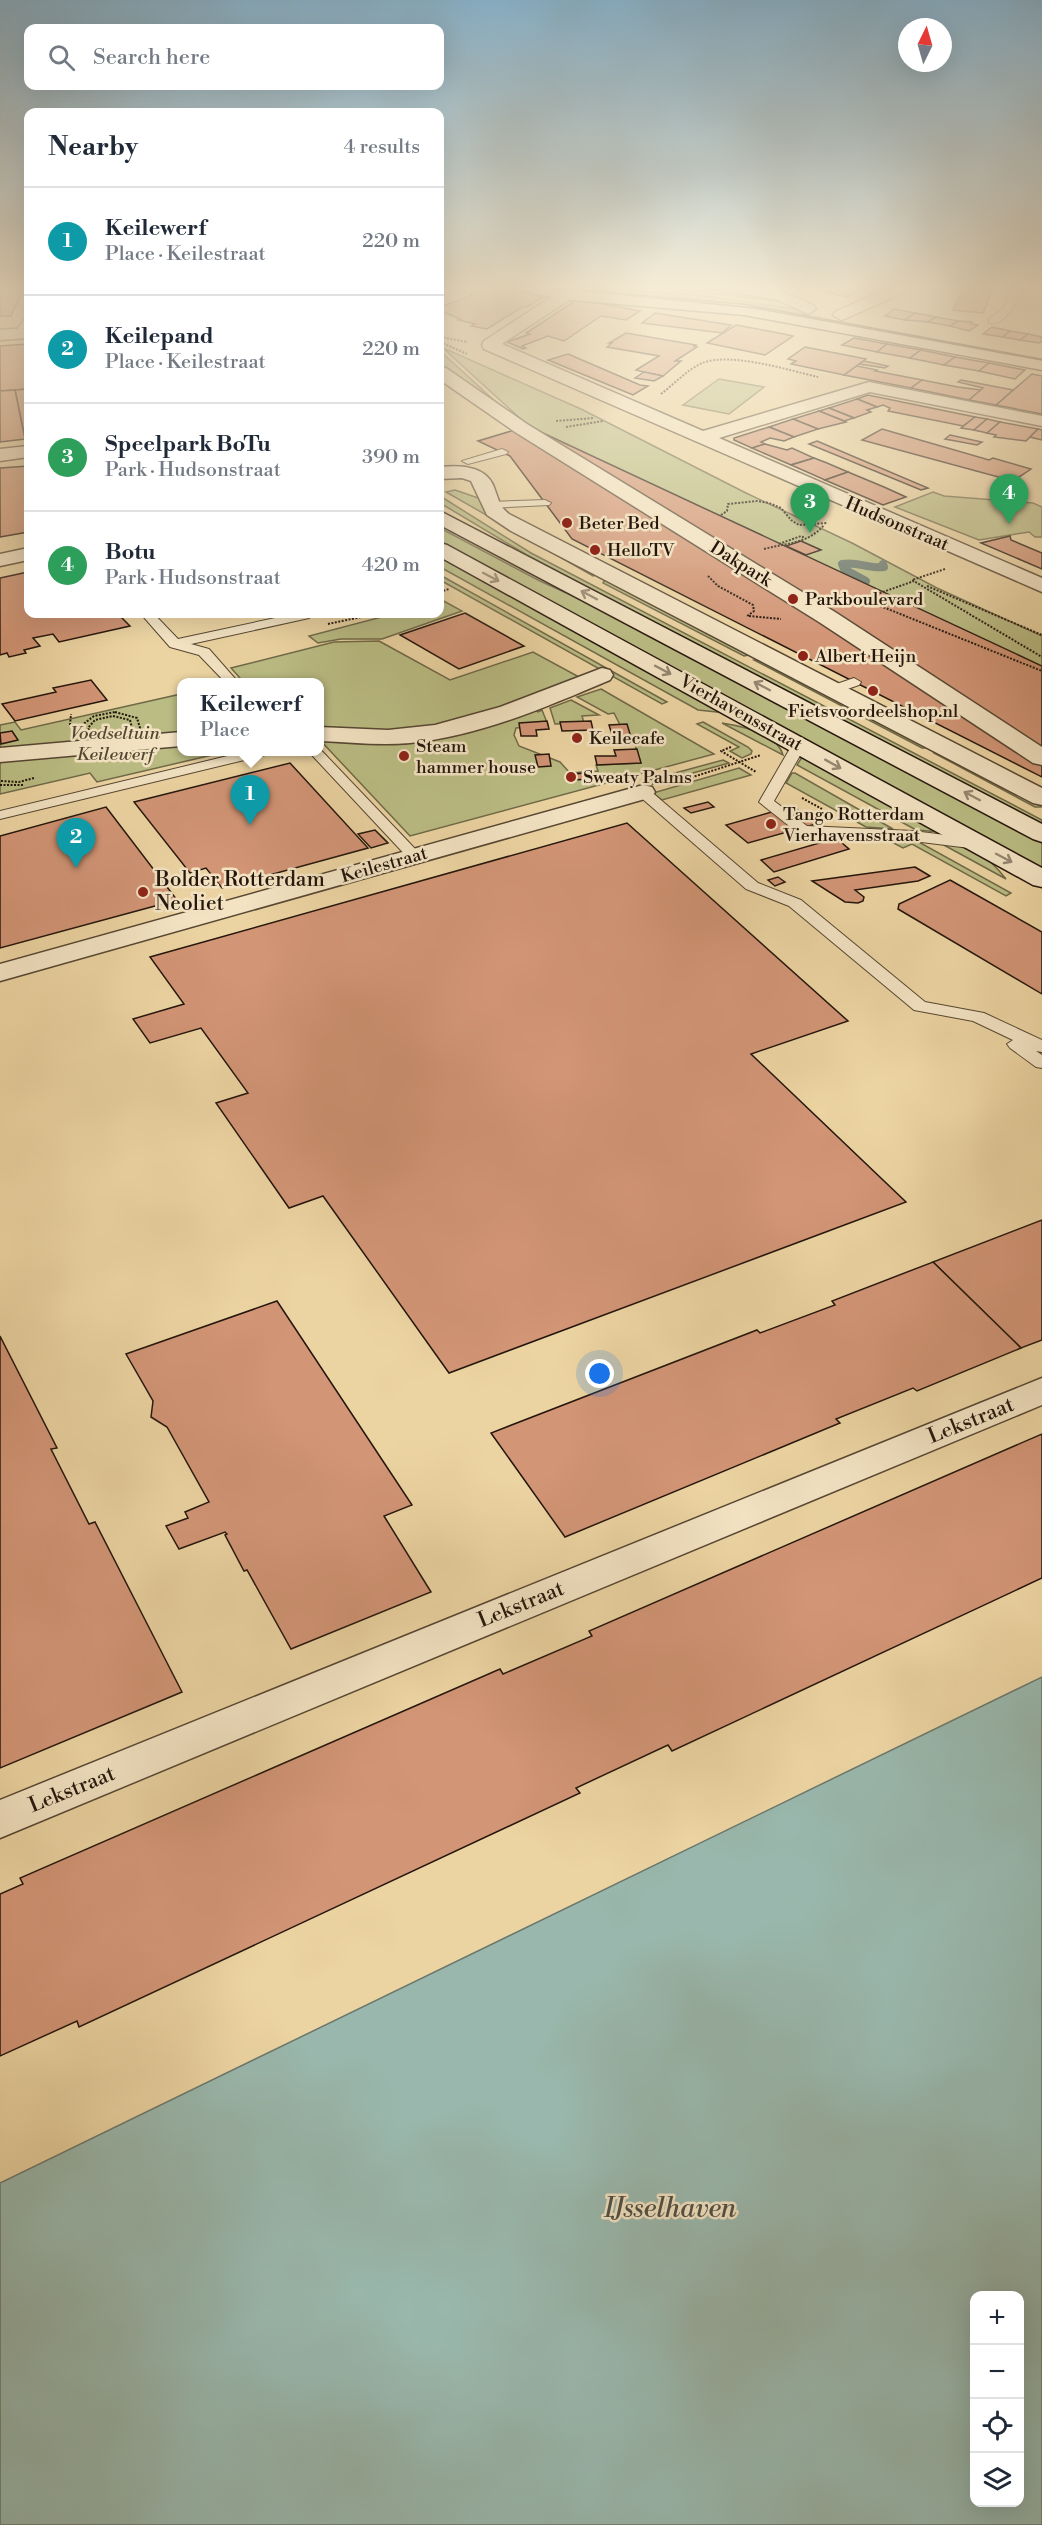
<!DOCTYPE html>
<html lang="en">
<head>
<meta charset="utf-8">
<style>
	body { margin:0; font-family:"Libre Bodoni",serif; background:#f2f2f3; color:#1f2937 }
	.controls { position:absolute; right:18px; bottom:18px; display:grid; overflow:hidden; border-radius:12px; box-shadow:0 6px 24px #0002 }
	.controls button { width:54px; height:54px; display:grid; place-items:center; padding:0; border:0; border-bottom:2px solid #e0e1e3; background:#fff; color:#1f2937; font:30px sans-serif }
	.compass { position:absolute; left:898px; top:18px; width:54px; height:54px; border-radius:50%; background:#fff; box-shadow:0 6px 24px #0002; rotate:5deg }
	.you { position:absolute; left:600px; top:1374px; width:21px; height:21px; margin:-15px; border:4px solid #fff; border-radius:50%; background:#1a73e8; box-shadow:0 0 0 9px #1a73e833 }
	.badge { display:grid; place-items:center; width:39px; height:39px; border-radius:50%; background:#8f2418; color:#fff; font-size:20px; font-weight:700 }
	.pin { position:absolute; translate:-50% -50px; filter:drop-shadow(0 2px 3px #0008) }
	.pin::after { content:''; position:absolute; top:32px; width:21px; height:18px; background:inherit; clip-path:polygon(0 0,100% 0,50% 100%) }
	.popup { position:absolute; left:177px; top:678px; width:147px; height:78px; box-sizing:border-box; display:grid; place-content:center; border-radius:12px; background:#fff; filter:drop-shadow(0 2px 4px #0005); font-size:20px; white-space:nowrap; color:#747a83 }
	.popup b { font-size:22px; color:#1f2937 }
	.popup::after { content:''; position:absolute; left:50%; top:100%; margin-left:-12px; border:12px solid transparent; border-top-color:#fff }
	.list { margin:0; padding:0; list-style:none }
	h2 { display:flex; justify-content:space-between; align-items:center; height:78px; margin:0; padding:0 24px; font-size:26px }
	h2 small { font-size:20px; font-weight:400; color:#747a83 }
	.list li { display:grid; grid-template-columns:39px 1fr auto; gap:18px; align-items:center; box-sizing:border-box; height:108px; padding:0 24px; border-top:2px solid #e0e1e3 }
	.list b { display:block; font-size:22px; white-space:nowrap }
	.list p { margin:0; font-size:20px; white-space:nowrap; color:#747a83 }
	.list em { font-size:20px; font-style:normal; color:#747a83 }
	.icon { flex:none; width:33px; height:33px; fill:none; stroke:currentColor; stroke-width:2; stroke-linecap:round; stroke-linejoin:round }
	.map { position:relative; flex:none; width:1042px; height:2525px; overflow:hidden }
	.search { position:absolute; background:#fff; box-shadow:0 6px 24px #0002; left:24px; top:24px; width:420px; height:66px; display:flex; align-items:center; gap:15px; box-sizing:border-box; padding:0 21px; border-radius:12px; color:#747a83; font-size:22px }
	.panel { position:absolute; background:#fff; box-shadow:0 6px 24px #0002; left:24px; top:108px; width:420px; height:510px; border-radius:12px }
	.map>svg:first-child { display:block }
	.green { fill:#babc83; stroke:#6f6948; stroke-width:1.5 }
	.water { fill:#99b7ac; stroke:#6a776c; stroke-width:1.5; fill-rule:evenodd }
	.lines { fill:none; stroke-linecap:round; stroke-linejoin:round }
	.stream { stroke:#6a776c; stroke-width:8 }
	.building { fill:#d29576; stroke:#24160c; stroke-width:1.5 }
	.lane-casing { stroke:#564632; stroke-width:2 }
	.street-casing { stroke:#564632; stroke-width:3 }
	.secondary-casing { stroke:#24160c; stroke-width:3 }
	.path { stroke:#24160c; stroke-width:2; stroke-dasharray:2 1.5; stroke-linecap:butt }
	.lane { fill:#f3e3c3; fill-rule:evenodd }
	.street { fill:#f3e3c3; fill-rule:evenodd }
	.secondary { fill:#f3e3c3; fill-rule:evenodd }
	.tram { stroke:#24160c; stroke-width:1.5 }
	.oneway { stroke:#968771 }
	.poi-dot { fill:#8f2418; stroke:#f3e3c3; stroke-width:2 }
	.labels { text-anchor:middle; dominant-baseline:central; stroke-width:5; stroke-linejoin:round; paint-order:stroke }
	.far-poi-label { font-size:18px; fill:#24160c; stroke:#f3e3c3; text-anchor:start }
	.far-street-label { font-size:18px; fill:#24160c; stroke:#f3e3c3 }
	.far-park-label { font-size:18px; font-style:italic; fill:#514830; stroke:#f3e3c3 }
	.poi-label { font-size:21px; fill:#24160c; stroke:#f3e3c3; text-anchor:start }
	.street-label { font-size:21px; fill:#24160c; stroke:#f3e3c3 }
	.near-water-label { font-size:27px; font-style:italic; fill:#4d4e44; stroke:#f3e3c3 }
</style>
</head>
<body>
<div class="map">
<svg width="1042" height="2525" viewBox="0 0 1042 2525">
	<rect width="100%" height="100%" fill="#ecd4a2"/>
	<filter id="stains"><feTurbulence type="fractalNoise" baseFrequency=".00333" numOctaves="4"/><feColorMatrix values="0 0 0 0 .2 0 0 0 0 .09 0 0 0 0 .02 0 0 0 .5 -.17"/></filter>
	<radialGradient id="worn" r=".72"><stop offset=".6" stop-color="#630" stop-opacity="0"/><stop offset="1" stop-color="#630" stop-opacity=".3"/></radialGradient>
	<g class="green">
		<path d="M614,285H685L790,303L693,291Z"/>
		<path d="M602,289L699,295L809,311L799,318L598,295Z"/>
		<path d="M443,348L581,409L746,493L852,543L937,588L1042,636V748L524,422Z"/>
		<path d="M440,351L519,423L481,401L440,372Z"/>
		<path d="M719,379L764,387L729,414L683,405Z"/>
		<path d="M455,490L481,499L506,525L596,575L593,576L446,492Z"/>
		<path d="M933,492L944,496L1033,503L1042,507V537H1035L1029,532L979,540L895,507Z"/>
		<path d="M440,496L531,553L1042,820V825L527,555L440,503Z"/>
		<path d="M440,528L540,581L615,615L1042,842V868L440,542Z"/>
		<path d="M440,556L726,713L698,710L440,567Z"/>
		<path d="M440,575L667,702L662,704L440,580Z"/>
		<path d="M604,581H608L749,655L744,656L603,583Z"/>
		<path d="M440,599L462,611L382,639H341L318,643L309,636L393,614H440Z"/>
		<path d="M379,641L450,680L533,652L579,677L504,709L411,733L319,731V682H239L236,679L240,678L231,668L334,642Z"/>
		<path d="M759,659L927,748H922L754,660Z"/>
		<path d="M601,689L714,754L410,836L319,739L378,740L530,707L538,712L542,710L548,725L516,728L514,735L519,746L560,762L570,773L598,771L596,765L641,763L634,742L629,743L614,713L608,714L577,697Z"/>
		<path d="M181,694V752H225L97,782L90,773L0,794V725L15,722L21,730Z"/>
		<path d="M571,700L599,715L582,716L584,723L555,724L550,708Z"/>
		<path d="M703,722L748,747L752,751L751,754L742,758L730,751L739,747L697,724Z"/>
		<path d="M722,723C741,726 777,733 783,755Z"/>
		<path d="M939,752L1041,805V807H1035L934,753Z"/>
		<path d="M802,757L940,832L916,830L797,765Z"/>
		<path d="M723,760L729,763L646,786L642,782Z"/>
		<path d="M739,768L751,775L662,800L653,793Z"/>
		<path d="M792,773H795L893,829L866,827L786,783Z"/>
		<path d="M886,839L917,841L1011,893L1006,896L912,844L903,848Z"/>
		<path d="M942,844C974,846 986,854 1006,879Z"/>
	</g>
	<path class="water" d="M1042,1677V2525H0V2183ZM974,2296H1020V2502H974Z"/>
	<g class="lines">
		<path class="stream" d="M864,581H866L844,569L842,564C857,561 869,569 884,567L883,564"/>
	</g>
	<g class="building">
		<path d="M0,285H25L11,316H0Z"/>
		<path d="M440,285H492L543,297L527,307H522L487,329L471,326L475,324L458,320L461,319L440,311V307L472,295Z"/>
		<path d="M809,285H873L847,297L826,292L830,290Z"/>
		<path d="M965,285H995L983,313L953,310Z"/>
		<path d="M578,299L640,311L626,320L601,316L564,341L548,336L522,346L526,348L523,349L507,342L530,334L526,333Z"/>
		<path d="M894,309L915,313L905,320L885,316Z"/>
		<path d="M655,313L731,325L722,333L642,323Z"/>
		<path d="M915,313L936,317L928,322L905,320Z"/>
		<path d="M936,317L953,320L958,321L950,326L928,322Z"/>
		<path d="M958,321L972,322L971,324L978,325L969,331L950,326Z"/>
		<path d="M736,325L784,334L793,336L765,355L707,343Z"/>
		<path d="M992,327L1010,331L1003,337L983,334Z"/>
		<path d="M1010,331L1028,334L1020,340L1003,337Z"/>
		<path d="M626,333L696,345L694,346L697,347L675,361H681L663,376L644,372L636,370L659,356L607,347L612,343H609Z"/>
		<path d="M1028,334L1042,337V341L1039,343L1020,340Z"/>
		<path d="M854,338L887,344L877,352L842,345Z"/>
		<path d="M28,344V389L0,391V346Z"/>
		<path d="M887,344L921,350L910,358L877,352Z"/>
		<path d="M805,347L866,359L844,375L791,364L796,361L788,359Z"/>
		<path d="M921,350L955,357L944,365L910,358Z"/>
		<path d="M568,354L640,385L648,386L633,395L548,360Z"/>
		<path d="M955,357L989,363L979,371L944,365Z"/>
		<path d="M864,361L888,366L885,368L859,364Z"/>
		<path d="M989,363L1025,370L1015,379L979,371Z"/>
		<path d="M857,366L877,370L875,371L922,380L911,388L844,375Z"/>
		<path d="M644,372L663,376L654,381L635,378Z"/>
		<path d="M1032,374L1042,376V414L996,405Z"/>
		<path d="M922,380L958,387L981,390L969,400L911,388Z"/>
		<path d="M961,380L1013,390L996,405L969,400L983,388L958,382Z"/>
		<path d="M28,389V439H25L15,390Z"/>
		<path d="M15,390L25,439L0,442V391Z"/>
		<path d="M868,395L975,417L963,426L888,411L890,408L883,405L877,407L857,399Z"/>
		<path d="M857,399L877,407L867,410L871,412L854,418L829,408Z"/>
		<path d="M829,408L854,418L844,421L819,411Z"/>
		<path d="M819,411L844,421L846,422L818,429L793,419Z"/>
		<path d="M975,417L987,419L974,430L961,428Z"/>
		<path d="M793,419L818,429L794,437L769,427Z"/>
		<path d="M987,419L1000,422L987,433L974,430Z"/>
		<path d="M1000,422L1038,429L1026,441L994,437L996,435L987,433Z"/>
		<path d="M528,426L1042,666V777L572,539L510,456L478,441Z"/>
		<path d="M769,427L794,437L784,441L770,438L761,442L765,444L752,448L734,440V438Z"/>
		<path d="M882,429L989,460L993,458L1031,469L1013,481L862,440Z"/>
		<path d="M1038,429L1042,430V440L1030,437Z"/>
		<path d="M950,435L982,442L977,445L945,439Z"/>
		<path d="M817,441L928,488L921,490L809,444Z"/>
		<path d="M765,444L787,450L792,448L814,458L791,465L752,448Z"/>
		<path d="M814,458L827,463L848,472L825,480L791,465Z"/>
		<path d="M28,466V532L0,537V468Z"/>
		<path d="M848,472L884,487L906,497L883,505L825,480Z"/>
		<path d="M1010,536L1011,540L1042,553V569L981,543Z"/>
		<path d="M801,541L821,550L806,555L786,546Z"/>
		<path d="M28,572V614H118L130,626L59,642L53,634L33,638L40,646L24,650L26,653L9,657L7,653L0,655V578Z"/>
		<path d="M465,613L524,646L459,669L400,635Z"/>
		<path d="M91,680L107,700L15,721L2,704L56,692L53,688Z"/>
		<path d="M547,721L549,729L536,730L537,736H521L519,723Z"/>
		<path d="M591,721L593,730L562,731L560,722Z"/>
		<path d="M627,724L633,744L615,745L609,725Z"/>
		<path d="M12,731L18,740L1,744L0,733Z"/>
		<path d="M637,749L641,763L597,765L595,756H616L614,750Z"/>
		<path d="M549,754L551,766L538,767L535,755Z"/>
		<path d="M290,763L368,848L255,879L253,877L239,881L241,883L222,888L206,868L190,873L134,802Z"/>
		<path d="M589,773L591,779L573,780L571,774Z"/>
		<path d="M708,802L714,807L691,813L684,808Z"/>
		<path d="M793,806L816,824L748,843L726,825Z"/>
		<path d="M106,807L177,900L0,948V836Z"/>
		<path d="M627,823L848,1021L751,1054L906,1202L449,1373L323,1196L289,1208L216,1103L248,1093L201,1028L150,1043L133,1019L184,1004L150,957Z"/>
		<path d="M375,830L388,843L371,848L358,834Z"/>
		<path d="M836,838L849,849L774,872L761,860Z"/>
		<path d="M915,867L930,876L918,881L855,890L864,897L863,901L858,903L845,902L812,881Z"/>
		<path d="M778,877L785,882L775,886L768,880Z"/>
		<path d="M950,880L1042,932V994L898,909L899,904Z"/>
		<path d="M1042,1220V1340L1021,1348L933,1262Z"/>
		<path d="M933,1262L1021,1348L917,1391L913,1388L836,1419L840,1423L565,1537L491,1433L757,1330L760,1333L835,1305L832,1301Z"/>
		<path d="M277,1301L412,1505L384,1516L431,1592L291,1649L247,1570L244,1571L225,1535L227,1534L225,1532L179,1549L166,1526L188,1518L185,1512L209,1502L167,1427L151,1417L153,1401L126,1354Z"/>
		<path d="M0,1336L57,1448L51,1449L89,1524L95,1522L182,1692L0,1768Z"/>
		<path d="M1042,1434V1578L672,1751L668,1745L576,1788L580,1793L79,2027L77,2021L0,2056V1894L23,1884L20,1878L500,1669L503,1674L592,1636L589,1631Z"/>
	</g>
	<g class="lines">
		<g class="lane-casing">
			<g id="lane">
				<path d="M1013,285H1023C1017,300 1008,325 989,323V319L1004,308Z"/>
				<path d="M28,317V327L25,333L17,335L15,333L25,318Z"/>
				<path d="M502,449L508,452L506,454L468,464L462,461Z"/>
				<path d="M545,500L551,503L549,505L491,508L485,505L491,502Z"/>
				<path d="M141,614H154L178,639L294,614H315L309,618L191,644L209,649L238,682H225L199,655L170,647Z"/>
				<path d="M854,678L861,682L859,685L833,694L826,690L828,687Z"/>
				<path d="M799,741L806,745L774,801L807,826L913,831L978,839L986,844L978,849L913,841L803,834L798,833L759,802L792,745Z"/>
				<path d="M319,748L420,854L423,857L420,860H410L309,752H319Z"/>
				<path d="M244,752H267L265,755L0,819V811Z"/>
				<path d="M643,788L648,789L758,883L801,900L925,1002L984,1013L1042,1040V1052L1036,1051L1042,1055V1068L1036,1067L1010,1048L1007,1044L1013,1040L973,1021L914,1010L789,906L746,889L638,795L636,792L638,789Z"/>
			</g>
		</g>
		<g class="street-casing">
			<g id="street">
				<path d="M562,285H578L572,298L502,344L703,431L869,382L1042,416V426L870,392L719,438L1042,578V592L484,349L482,345L484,341L559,292Z"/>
				<path d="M717,285C757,285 778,287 814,306L816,309L808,314L778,300L725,290Z"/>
				<path d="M894,285H916L914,288L847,318L841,320L833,315L835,312Z"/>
				<path d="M28,328V338L0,340V330Z"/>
				<path d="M440,367L446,368L527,424L835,612L1042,747V765L1033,763L819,622L515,432L440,380Z"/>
				<path d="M28,446V457L0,461V449Z"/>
				<path d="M440,467C462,465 488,466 495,490C499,501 500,507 509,514L1042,788V805L1033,803L511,531L487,515L471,481L462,478L440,479Z"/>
				<path d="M28,548V560L0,566V554Z"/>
				<path d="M602,668L610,670L613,675L610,680C546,707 480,736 410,743C380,746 349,742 319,741V727L388,730L435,725L500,707Z"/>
				<path d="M181,732V746L0,762V748Z"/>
				<path d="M643,785L652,787L655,792L652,797L0,981V964Z"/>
				<path d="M1042,1378V1405L0,1838V1800Z"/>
			</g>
		</g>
		<g class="secondary-casing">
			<g id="secondary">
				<path d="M507,285H541L561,289L744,305L1042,360V370L744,315L561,299L509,288Z"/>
				<path d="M440,511L1042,824V842L1033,839L440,525Z"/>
				<path d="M440,543L447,545L1042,868V887L1033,885L440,557Z"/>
			</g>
		</g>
		<g class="path">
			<path d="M440,337L468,342"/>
			<path d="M440,342L467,354"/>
			<path d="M661,394C674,384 687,370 702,363C731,352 788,370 818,377"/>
			<path d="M556,421L594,418"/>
			<path d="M566,427L603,421"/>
			<path d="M721,515L727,511L728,504L757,501L769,503L781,508L791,520L799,525L827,523"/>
			<path d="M779,544L801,536L805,538"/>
			<path d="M764,549C786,543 808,544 824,525"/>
			<path d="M945,569L912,580L1042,657"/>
			<path d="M708,576L718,586L753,605L754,611L746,617"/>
			<path d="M927,586L1042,635"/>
			<path d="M440,592L449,589"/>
			<path d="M863,599L914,581"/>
			<path d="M854,602L863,599L1042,671"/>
			<path d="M749,616L781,619"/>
			<path d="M328,624L375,614"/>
			<path d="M115,712L137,718L140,728C123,743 100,745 82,731V725L94,716Z"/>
			<path d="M113,716L130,720L132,728C120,739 105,739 90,733L88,728L95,720Z"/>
			<path d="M70,725L71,714"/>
			<path d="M731,747L721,751L756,772"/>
			<path d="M1,781L19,782L34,778"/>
			<path d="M0,785H24"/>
			<path d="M668,785L761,755"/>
			<path d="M802,798L822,809"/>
		</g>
		<use href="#lane" class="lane"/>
		<use href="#street" class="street"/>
		<use href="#secondary" class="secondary"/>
		<path class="tram" d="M530,285L755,308L1042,360"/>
	</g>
	<defs><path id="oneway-shaft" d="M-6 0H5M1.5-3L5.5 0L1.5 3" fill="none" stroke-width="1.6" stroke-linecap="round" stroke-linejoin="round" transform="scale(1.5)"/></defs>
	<g class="oneway">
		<use href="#oneway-shaft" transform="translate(491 577) rotate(28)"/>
		<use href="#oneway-shaft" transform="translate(589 595) rotate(-152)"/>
		<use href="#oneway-shaft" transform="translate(663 670) rotate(28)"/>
		<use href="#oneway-shaft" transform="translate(762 686) rotate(-152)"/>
		<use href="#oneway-shaft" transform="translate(833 764) rotate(29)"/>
		<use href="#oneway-shaft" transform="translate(972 796) rotate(-152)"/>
		<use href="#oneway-shaft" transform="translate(1004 858) rotate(28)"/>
	</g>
	<linearGradient id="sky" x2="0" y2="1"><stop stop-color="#88b5d0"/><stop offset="0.45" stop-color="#f6ecd5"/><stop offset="1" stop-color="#f6ecd5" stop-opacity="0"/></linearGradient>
	<rect width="1042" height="639" fill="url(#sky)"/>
	<g class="poi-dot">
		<circle cx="567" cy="523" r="6"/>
		<circle cx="595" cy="550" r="6"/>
		<circle cx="793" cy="599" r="6"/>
		<circle cx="803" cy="656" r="6"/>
		<circle cx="873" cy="691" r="6"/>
		<circle cx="577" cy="738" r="6"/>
		<circle cx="404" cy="756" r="6"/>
		<circle cx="571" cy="777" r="6"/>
		<circle cx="771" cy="824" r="6"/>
		<circle cx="143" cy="892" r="6"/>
	</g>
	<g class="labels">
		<g class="far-poi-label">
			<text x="579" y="523">Beter Bed</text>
			<text x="607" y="550">HelloTV</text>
			<text x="805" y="599">Parkboulevard</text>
			<text x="815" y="656">Albert Heijn</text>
			<text x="873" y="711" text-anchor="middle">Fietsvoordeelshop.nl</text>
			<text x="589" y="738">Keilecafe</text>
			<text x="416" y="746">Steam<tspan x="416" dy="21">hammer house</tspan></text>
			<text x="583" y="777">Sweaty Palms</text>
			<text x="783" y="814">Tango Rotterdam<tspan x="783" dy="21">Vierhavensstraat</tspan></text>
		</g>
		<g class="far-street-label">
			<text transform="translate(897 524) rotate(23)">Hudsonstraat</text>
			<text transform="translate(741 564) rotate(32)">Dakpark</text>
			<text transform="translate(741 713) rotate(29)">Vierhavensstraat</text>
			<text transform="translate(384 865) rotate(-16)">Keilestraat</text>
		</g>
		<g class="far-park-label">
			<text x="115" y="733">Voedseltuin<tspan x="115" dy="21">Keilewerf</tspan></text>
		</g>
		<g class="poi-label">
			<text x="155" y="880">Bolder Rotterdam<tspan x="155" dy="24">Neoliet</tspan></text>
		</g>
		<g class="street-label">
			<text transform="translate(971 1421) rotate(-22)">Lekstraat</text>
			<text transform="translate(521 1605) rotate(-22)">Lekstraat</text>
			<text transform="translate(72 1790) rotate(-22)">Lekstraat</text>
		</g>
		<g class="near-water-label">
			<text x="670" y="2209">IJsselhaven</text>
		</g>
	</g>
	<rect width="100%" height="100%" filter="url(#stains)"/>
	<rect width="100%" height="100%" fill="url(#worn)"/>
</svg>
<div class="controls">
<button>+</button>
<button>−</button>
<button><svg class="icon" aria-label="locate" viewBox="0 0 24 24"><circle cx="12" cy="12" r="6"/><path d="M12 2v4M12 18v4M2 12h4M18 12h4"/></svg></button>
<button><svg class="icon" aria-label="layers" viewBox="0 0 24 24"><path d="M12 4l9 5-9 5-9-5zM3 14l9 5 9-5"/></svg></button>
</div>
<svg class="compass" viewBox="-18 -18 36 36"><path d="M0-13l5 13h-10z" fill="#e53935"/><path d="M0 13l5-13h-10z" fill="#747a83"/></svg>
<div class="you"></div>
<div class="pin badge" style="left:250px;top:825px;background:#0f9aa8">1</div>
<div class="popup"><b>Keilewerf</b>Place</div>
<div class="pin badge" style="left:76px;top:868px;background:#0f9aa8">2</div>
<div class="pin badge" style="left:810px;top:533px;background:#2e9e5b">3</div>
<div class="pin badge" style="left:1009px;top:524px;background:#2e9e5b">4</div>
<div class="search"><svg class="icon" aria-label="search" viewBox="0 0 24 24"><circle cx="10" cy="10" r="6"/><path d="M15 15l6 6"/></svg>Search here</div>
<section class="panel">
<h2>Nearby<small>4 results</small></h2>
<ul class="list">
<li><span class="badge" style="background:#0f9aa8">1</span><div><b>Keilewerf</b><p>Place · Keilestraat</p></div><em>220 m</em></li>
<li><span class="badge" style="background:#0f9aa8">2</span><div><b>Keilepand</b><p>Place · Keilestraat</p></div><em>220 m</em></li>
<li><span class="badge" style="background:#2e9e5b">3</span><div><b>Speelpark BoTu</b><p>Park · Hudsonstraat</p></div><em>390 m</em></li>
<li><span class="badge" style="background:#2e9e5b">4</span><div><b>Botu</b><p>Park · Hudsonstraat</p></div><em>420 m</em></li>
</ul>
</section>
</div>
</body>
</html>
